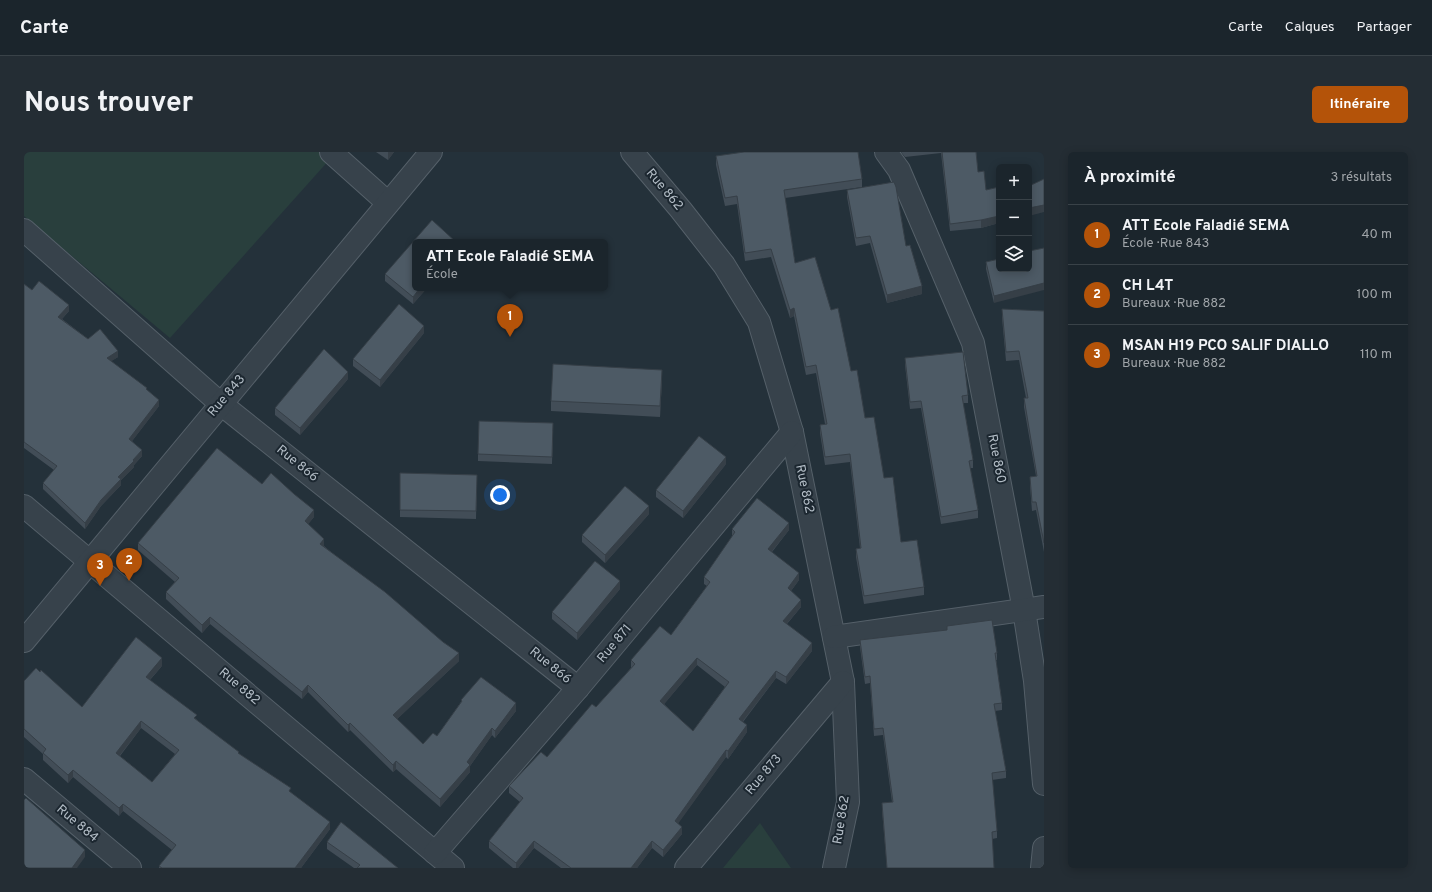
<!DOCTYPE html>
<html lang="fr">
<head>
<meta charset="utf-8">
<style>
	body { margin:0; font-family:Overpass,sans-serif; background:#242d34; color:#f1f3f6 }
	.controls { position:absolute; right:12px; top:12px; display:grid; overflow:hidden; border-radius:6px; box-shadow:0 2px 10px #0003 }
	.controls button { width:36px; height:36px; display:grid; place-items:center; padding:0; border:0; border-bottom:1px solid #394248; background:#1b252c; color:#f1f3f6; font:20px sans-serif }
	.you { position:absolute; left:476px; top:343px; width:14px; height:14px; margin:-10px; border:3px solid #fff; border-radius:50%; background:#1a73e8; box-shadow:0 0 0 6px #1a73e833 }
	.badge { display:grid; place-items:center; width:26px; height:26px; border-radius:50%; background:#b45309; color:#fff; font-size:13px; font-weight:700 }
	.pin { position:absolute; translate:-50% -33px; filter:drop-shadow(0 1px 2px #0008) }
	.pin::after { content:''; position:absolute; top:21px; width:14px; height:12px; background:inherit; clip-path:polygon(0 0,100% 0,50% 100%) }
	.popup { position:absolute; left:388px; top:87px; width:196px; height:52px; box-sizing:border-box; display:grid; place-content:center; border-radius:6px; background:#1b252c; filter:drop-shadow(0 1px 3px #0005); font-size:13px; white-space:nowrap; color:#a0a5a9 }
	.popup b { font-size:15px; color:#f1f3f6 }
	.popup::after { content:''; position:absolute; left:50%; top:100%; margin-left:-8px; border:8px solid transparent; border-top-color:#1b252c }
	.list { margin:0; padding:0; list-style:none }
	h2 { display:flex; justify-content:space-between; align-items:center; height:52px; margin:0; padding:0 16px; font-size:17px }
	h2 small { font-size:13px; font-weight:400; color:#a0a5a9 }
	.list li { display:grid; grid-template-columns:26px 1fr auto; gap:12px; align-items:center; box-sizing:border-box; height:60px; padding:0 16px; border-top:1px solid #394248 }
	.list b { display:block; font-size:15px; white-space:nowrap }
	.list p { margin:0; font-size:13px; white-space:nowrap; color:#a0a5a9 }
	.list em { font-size:13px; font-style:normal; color:#a0a5a9 }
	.icon { flex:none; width:22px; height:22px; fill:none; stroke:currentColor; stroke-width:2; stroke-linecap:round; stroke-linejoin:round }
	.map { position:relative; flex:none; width:1020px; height:716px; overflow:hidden; border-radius:6px }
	header { display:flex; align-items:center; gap:24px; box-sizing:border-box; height:56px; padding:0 20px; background:#1b252c; border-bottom:1px solid #394248 }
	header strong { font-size:19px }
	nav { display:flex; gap:22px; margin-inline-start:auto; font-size:14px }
	.intro { display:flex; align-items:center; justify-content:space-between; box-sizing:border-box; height:96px; padding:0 24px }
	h1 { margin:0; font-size:28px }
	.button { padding:10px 18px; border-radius:6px; background:#b45309; color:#fff; font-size:14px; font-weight:700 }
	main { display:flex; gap:24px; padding:0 24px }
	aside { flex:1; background:#1b252c; border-radius:6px; box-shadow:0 2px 10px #0003 }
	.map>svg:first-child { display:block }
	.green { fill:#293f3d }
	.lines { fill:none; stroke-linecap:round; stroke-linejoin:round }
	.minor-casing { stroke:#556069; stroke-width:24 }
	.minor { stroke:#37424b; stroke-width:22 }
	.wall { fill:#424d57; fill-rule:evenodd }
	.shaded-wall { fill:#363f47 }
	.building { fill:#4d5a65; stroke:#363f47; fill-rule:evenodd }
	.labels { text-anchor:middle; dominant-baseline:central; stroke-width:4; stroke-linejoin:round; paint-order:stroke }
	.street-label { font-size:13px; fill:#b3bdc6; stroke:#1c2730 }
</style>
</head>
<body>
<header>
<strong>Carte</strong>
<nav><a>Carte</a><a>Calques</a><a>Partager</a></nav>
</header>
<div class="intro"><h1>Nous trouver</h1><a class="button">Itinéraire</a></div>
<main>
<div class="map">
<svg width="1020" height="716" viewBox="0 0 1020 716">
	<rect width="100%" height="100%" fill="#24313a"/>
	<g class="green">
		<path d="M0,0H300L307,6L146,186L0,64Z"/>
		<path d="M736,671L767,716H699Z"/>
	</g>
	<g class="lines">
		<g class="minor-casing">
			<g id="minor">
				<path d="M307,0L364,51"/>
				<path d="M608,0L657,58L700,113L735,170L768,280L819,530L824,650L810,716"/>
				<path d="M862,0L875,18L949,191L1000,458L1011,529L1020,632"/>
				<path d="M0,78L197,252L554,536"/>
				<path d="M0,354L429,716"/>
				<path d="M810,485L1020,455"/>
				<path d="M0,489L407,0"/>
				<path d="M0,627L106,716"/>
				<path d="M411,701L554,536L768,280"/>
				<path d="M662,716L819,530"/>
				<path d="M1018,716L1020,696"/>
			</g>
		</g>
		<use href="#minor" class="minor"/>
	</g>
	<g class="wall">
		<path d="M352,0H370L364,8Z"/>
		<path d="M877,0H952L954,20L962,38L975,35V71L957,76L926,79L917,1L881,5Z"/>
		<path d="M692,4L838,27V35L761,46L771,111L827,219L860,326L877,390L900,435V443L840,452L832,405V397L836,396L826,310L801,313L796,281V273L801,272L792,221L782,223L770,164L766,166L747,105L721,109L713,52L701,54L692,13Z"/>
		<path d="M823,38L882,94L898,142L863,151L846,91L832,94L823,45Z"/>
		<path d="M975,107L970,151L962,117V110Z"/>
		<path d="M361,122L391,136H403L389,152L361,129Z"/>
		<path d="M0,132L8,138L45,159L38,167L64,187L94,205L87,209L123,238L135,254L108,289L118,304L110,313V315L97,328V333L77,354L61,377L19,337V331L30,318L0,296Z"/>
		<path d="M978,157L1020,159V400L1012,358L1008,359L1006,334V325L1012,324L1000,255V246H1002L995,208L982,209L978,166Z"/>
		<path d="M400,181L356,235L329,214V207Z"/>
		<path d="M881,206L944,243V251H939L949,308V316H946L954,358V366L917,372L897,256L886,257L881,213Z"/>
		<path d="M324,227L276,283L251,263V256Z"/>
		<path d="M638,228L636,265L527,259V249Z"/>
		<path d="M529,279L528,312L454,309V302Z"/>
		<path d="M702,312L659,366L632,345V338Z"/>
		<path d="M376,321L453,323L452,367L376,365Z"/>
		<path d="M625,362L581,411L558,390V383Z"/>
		<path d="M290,365L284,372L300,394L435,509L373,567L399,592L413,584L437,550V548L492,559L471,586L468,583L446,614V620L416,655L372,617L369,620L326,578L324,580L284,540L278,547L186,472L178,481L142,447V440L151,430L114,398V391Z"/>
		<path d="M708,377L765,378L748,400L775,428L767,439L777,455L763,472L788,499L762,532L752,526L719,570L723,580L704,607L702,605L654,671L658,682L639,705L628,696L613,716H537L510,696L494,716H489L465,696V689L496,650L485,641V634L523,605L572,555L607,516V508L647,483L683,434L680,432V425L708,385ZM673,513L701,535L669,579L640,552Z"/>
		<path d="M596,437L553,488L528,467V460Z"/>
		<path d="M923,474L973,501V508H972L978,551V558L971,559L982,619V626L968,628L973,679V686L968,687L970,716H863L858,658V651L868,650L859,583L850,584L846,531L841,532L836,495V488L923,478Z"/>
		<path d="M138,514L126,528L173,568L215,602L267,641L306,677L277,716H135V714L148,698L99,659L95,664L49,625L44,631L19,608V602L0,585V529L58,555ZM117,576L151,602L128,630L96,604Z"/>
		<path d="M303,690L374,716H330L303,697Z"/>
	</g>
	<g class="shaded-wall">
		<path d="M364,0H370L364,8Z"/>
		<path d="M1020,53V60L1005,64V56Z"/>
		<path d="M975,64V71L957,76V68Z"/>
		<path d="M1020,131V138L970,151V144Z"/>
		<path d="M898,134V142L863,151V143Z"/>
		<path d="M396,136H403L389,152V145Z"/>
		<path d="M45,153V159L34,171V165Z"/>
		<path d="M770,156V164L766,166V158Z"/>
		<path d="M400,174V181L356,235V228Z"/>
		<path d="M94,199V205L83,212V206Z"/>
		<path d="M638,218V228L636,265V254Z"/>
		<path d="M324,220V227L276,283V276Z"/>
		<path d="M135,248V254L105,293V287Z"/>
		<path d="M118,298V304L110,313V315L97,328V333L77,354L61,377V371L94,325Z"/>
		<path d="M702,305V312L659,366V359Z"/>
		<path d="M625,354V362L581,411V403Z"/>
		<path d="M290,358V365L281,376V369Z"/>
		<path d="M765,371V378L744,404V397Z"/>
		<path d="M300,387V394L296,399V392Z"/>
		<path d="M775,421V428L764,443V436Z"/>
		<path d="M596,429V437L553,488V481Z"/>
		<path d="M777,448V455L759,476V469Z"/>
		<path d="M186,465V472L178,481V473Z"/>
		<path d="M788,491V499L762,532V525Z"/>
		<path d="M435,501V509L369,571V563Z"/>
		<path d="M138,506V514L122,532V525Z"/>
		<path d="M673,506V513L636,557V549Z"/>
		<path d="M752,519V526L715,574V567Z"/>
		<path d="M284,533V540L278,547V540Z"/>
		<path d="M492,551V559L471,586V579Z"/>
		<path d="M117,569V576L92,608V601Z"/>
		<path d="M326,571V578L324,580V573Z"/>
		<path d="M723,573V580L704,607V599Z"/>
		<path d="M468,576V583L446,614V620L416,655V647Z"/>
		<path d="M702,598V605L651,676V669Z"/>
		<path d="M372,609V617L369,620V613Z"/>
		<path d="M49,618V625L44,631V623Z"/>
		<path d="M99,652V659L95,664V656Z"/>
		<path d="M306,670V677L277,716H271Z"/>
		<path d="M658,675V682L639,705V698Z"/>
		<path d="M510,689V696L494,716H492V711Z"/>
		<path d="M628,689V696L613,716H607Z"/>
		<path d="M61,698V705L53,716H48Z"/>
	</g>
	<g class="building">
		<path d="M720,0H834L838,27L760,38L771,111L791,105L807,158L814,156L827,219L833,218L841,266L850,265L860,326L869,325L877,390L893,388L900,435L840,444L832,397L837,396L826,302L801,305L796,273L803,272L792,213L782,215L770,156L766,158L747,97L721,101L713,44L701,46L692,4Z"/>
		<path d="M918,0H952L954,20L960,19L962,38L975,35V64L957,68L926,72Z"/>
		<path d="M1020,27V53L1005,56V34Z"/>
		<path d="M870,30L872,35L882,94L886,93L898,134L863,143L846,84L832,86L823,38Z"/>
		<path d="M408,68L432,90H391V136H396L389,145L361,122Z"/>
		<path d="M1020,96V131L970,144L962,110L975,107V117H1005V99Z"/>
		<path d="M15,129L45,153L34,165L64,187L76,177L94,199L83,206L123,236L122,237L135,248L105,287L118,298L109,308L110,309L94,325L97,327L77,348L61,371L19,331L33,314L0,290V132L8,138Z"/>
		<path d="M375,152L400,174L356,228L329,207Z"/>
		<path d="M978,157L1020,159V391L1012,350H1008L1006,325L1013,324L1000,246H1004L995,199L982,200Z"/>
		<path d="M300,197L324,220L276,276L251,256Z"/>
		<path d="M939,200L944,243L938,244L949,308L945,309L954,358L917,365L897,249L886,250L881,206Z"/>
		<path d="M529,212L638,218L636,254L527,249Z"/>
		<path d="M455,269L529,271L528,305L454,302Z"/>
		<path d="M675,284L702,305L659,359L632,338Z"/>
		<path d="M193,296L238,332L247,321L270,342L290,358L281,369L300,387L296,392L361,440L419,490L435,501L369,563L399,592L409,581L413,584L438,549L437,548L457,525L492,551L471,579L468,576L443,610L446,613L416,647L372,609L369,613L326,571L324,573L284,533L278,540L186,465L178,473L142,440L155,426L114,391Z"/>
		<path d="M376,321L453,323L452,359L376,358Z"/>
		<path d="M601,334L625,354L581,403L558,383Z"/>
		<path d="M733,346L765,371L744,397L775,421L764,436L777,448L759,469L788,491L762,525L752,519L715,567L723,573L704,599L702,598L651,669L658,675L639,698L628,689L607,716H547L510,689L492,711L465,689L499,646L485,634L517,600L523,605L568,552L572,555L611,512L607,508L636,474L647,483L686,430L680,425L711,380L708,377ZM673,506L705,530L669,579L636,549Z"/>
		<path d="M571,409L596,429L553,481L528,460Z"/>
		<path d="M968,468L973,501H971L978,551L970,552L982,619L968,621L973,679L968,680L970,716H863L858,651L869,650L859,576L850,577L846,524L841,525L836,488L923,478V474Z"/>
		<path d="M112,485L138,506L122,525L173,563L170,566L215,600L214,601L267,636L265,639L306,670L271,716H138L135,714L152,693L99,652L95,656L49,618L44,623L19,601L22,597L0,577V529L12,516L16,520L17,518L58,555ZM117,569L155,598L128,630L92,601Z"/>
		<path d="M2,646L61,698L48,716H0V648Z"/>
		<path d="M317,670L374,716H333L336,713L303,690Z"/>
	</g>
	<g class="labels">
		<g class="street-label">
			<text transform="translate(640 38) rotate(50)">Rue 862</text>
			<text transform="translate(203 244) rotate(-50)">Rue 843</text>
			<text transform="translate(972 307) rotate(79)">Rue 860</text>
			<text transform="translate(273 312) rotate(39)">Rue 866</text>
			<text transform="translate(780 337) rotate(78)">Rue 862</text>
			<text transform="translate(591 492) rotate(-50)">Rue 871</text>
			<text transform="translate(526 514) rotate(39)">Rue 866</text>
			<text transform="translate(215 535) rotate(40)">Rue 882</text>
			<text transform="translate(740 623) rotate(-50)">Rue 873</text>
			<text transform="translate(818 668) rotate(-81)">Rue 862</text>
			<text transform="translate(53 672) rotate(40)">Rue 884</text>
		</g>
	</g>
</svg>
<div class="controls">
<button>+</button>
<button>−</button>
<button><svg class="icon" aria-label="layers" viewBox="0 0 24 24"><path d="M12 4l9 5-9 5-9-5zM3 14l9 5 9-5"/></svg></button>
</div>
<div class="you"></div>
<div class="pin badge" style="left:486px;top:185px">1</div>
<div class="popup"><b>ATT Ecole Faladié SEMA</b>École</div>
<div class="pin badge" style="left:105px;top:429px">2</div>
<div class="pin badge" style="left:76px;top:434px">3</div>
</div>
<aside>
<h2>À proximité<small>3 résultats</small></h2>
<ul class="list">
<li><span class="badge">1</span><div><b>ATT Ecole Faladié SEMA</b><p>École · Rue 843</p></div><em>40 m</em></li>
<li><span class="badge">2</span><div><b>CH L4T</b><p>Bureaux · Rue 882</p></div><em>100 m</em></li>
<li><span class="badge">3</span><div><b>MSAN H19 PCO SALIF DIALLO</b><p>Bureaux · Rue 882</p></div><em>110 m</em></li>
</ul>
</aside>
</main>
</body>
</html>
